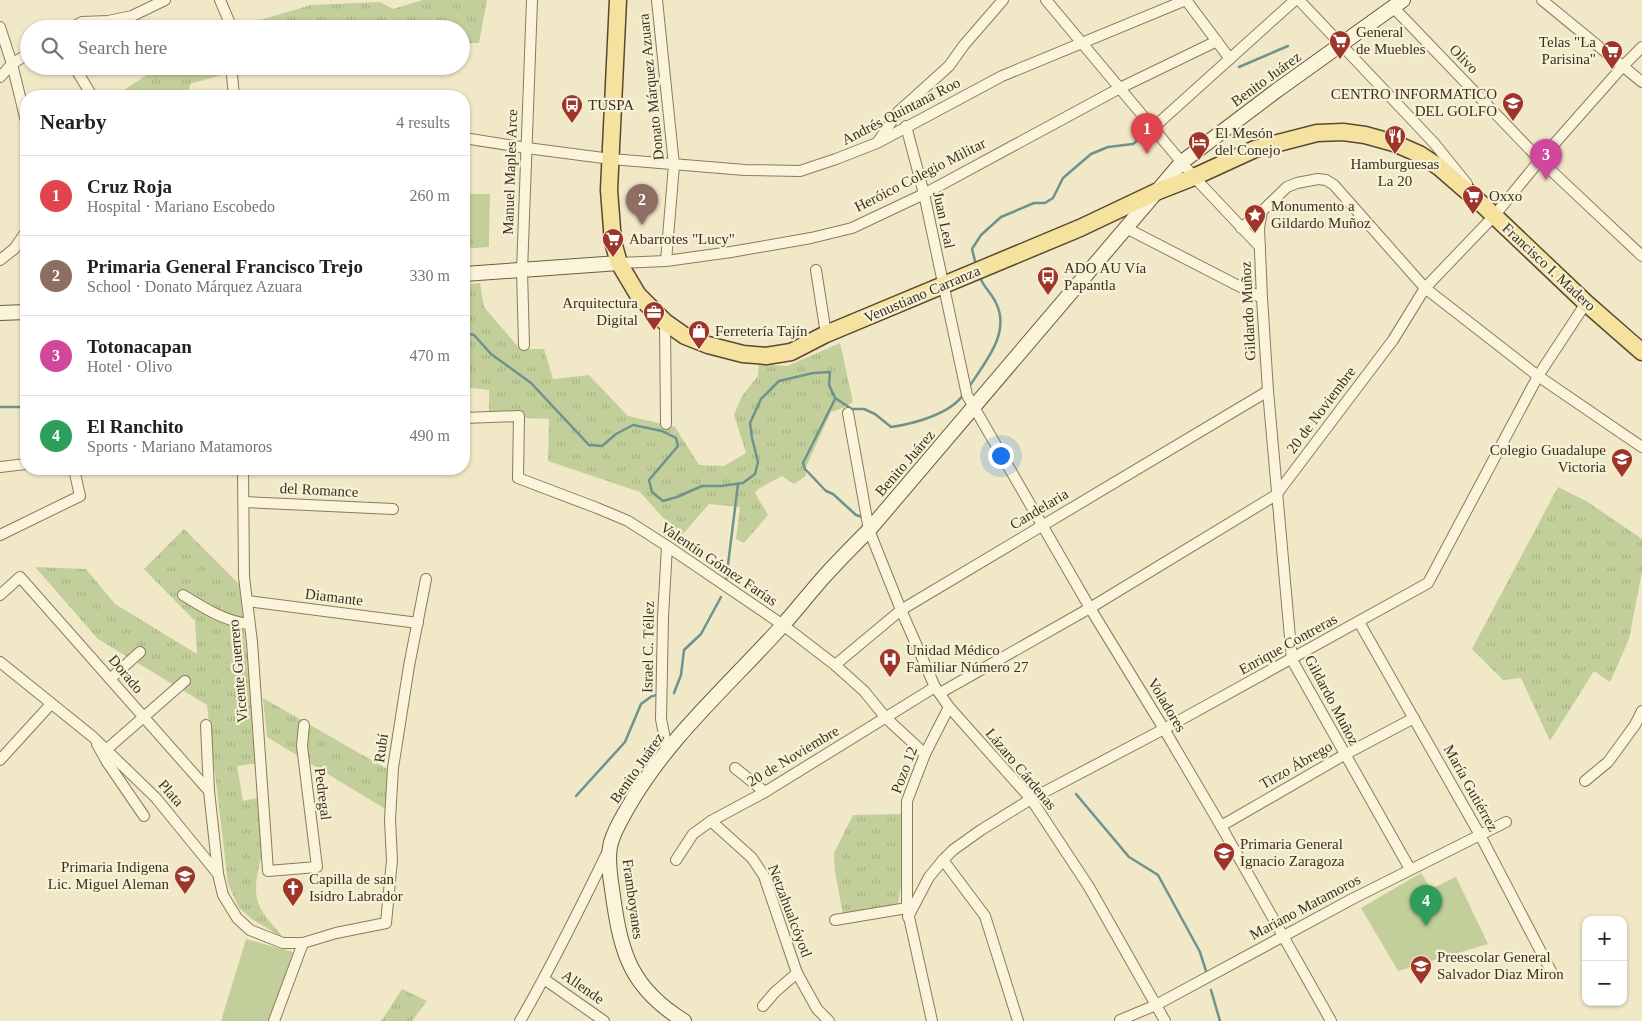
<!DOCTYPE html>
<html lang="en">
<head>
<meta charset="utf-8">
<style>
	body { margin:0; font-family:Georgia,serif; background:#f2f2f2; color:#222 }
	.controls { position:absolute; right:15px; bottom:15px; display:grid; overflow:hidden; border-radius:10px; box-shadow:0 1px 4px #0004 }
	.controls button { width:45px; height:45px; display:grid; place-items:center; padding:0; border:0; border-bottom:1px solid #e0e0e0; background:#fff; color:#222; font:25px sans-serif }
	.you { position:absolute; left:1000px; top:455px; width:18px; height:18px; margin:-12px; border:4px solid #fff; border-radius:50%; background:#1a73e8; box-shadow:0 0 0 8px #1a73e833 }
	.badge { display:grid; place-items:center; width:32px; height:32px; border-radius:50%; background:#db2777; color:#fff; font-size:16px; font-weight:700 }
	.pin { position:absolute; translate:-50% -41px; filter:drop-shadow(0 1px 2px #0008) }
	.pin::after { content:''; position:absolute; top:26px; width:18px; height:15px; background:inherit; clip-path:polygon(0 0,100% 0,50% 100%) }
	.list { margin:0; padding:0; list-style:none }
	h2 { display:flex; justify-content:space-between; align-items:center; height:65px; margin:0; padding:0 20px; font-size:21px }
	h2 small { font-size:16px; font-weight:400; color:#767676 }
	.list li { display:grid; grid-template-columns:32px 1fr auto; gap:15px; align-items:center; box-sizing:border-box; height:80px; padding:0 20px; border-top:1px solid #e0e0e0 }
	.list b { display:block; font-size:19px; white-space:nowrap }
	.list p { margin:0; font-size:16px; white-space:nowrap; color:#767676 }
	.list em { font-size:16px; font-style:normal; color:#767676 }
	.icon { flex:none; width:28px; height:28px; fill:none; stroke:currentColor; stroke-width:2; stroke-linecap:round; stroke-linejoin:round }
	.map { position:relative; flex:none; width:1642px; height:1021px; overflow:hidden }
	.search { position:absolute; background:#fff; box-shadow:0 1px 4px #0004; left:20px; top:20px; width:450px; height:55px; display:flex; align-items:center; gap:12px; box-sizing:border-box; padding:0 18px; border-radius:28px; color:#767676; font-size:19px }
	.panel { position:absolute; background:#fff; box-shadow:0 1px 4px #0004; left:20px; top:90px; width:450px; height:385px; border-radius:20px }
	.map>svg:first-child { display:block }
	.grass { fill:url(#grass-tufts) }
	.park { fill:url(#park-crowns) }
	.pitch { fill:#c3cf9a }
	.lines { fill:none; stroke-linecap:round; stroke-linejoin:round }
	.stream { stroke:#6e938e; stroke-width:2.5 }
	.street-casing { stroke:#8d7b5b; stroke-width:12 }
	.secondary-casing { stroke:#6f5c3e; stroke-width:16 }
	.primary-casing { stroke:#5b482f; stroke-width:19 }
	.street { stroke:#faf4db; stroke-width:10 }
	.secondary { stroke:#faf4db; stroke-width:14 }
	.primary { stroke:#f4e29e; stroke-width:16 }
	.labels { text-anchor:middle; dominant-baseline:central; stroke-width:4.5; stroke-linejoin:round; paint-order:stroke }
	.poi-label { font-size:15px; fill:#3c311f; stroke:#f7f1d7; text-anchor:start }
	.street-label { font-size:15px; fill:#3c311f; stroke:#f7f1d7 }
</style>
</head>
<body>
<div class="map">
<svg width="1642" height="1021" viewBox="0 0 1642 1021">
	<defs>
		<pattern id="grass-tufts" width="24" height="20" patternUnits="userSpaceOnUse" patternTransform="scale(1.25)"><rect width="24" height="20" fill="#c3cf9a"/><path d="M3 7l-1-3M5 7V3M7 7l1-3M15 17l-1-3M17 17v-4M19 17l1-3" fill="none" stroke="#a8b284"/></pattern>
		<pattern id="park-crowns" width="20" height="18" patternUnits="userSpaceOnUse" patternTransform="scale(1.25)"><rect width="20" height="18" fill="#c3cf9a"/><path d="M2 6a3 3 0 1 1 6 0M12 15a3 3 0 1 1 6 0" fill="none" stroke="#a8b284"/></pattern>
	</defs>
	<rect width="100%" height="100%" fill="#f0e8c7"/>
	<g class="grass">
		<path d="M423,0H487L479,43H461V29H230L311,5L380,2L393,9Z"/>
		<path d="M160,66H261L225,74L190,84L188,96H115Z"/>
		<path d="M480,283L484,307L520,349H544L553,379L589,375L628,416L675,427L699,465L724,466L746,453L734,415L742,396L758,376L759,364L787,366L840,343L853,402L840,409L831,412L806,467V476L794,484L782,476L758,489L755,493L768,515L744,543L736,539L740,507L709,504L676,542L665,536L664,519L640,492L548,461L549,419L527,418L489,413V390L464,387V285Z"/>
		<path d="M1558,487L1586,501L1642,539V572L1629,639L1610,682L1594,671L1550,741L1521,678L1503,680L1472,649Z"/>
		<path d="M184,529L239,584L259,763L237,766L243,801L262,797L265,853C260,858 260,863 258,871C251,905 263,913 284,938L253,920L239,908L228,884L207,705L98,639L35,567L86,569L115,604L197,654L195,621L144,569Z"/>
		<path d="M263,698L387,769V810L267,737Z"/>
		<path d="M902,814L907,849L898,904L843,914L835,872L834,853L853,815Z"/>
		<path d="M402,989L427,1001L412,1021H379L382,1020Z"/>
	</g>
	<path class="park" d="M464,231L489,236V247L464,249Z"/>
	<g class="pitch">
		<path d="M464,194H490L489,236L464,231Z"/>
		<path d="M1421,873L1431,889L1456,877L1488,944L1398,971L1361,908Z"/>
		<path d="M246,939L293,952L270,1021H221Z"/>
	</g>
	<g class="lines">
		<g class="stream">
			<path d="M1239,67L1288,46"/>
			<path d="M976,265L972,249L981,235L1001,217L1034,203H1045L1053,198L1063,178L1091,154L1108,147L1133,144L1149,131"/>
			<path d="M464,333L474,335L491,354L531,383L589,445L602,446L616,434L633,425L662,431L676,438L678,446L649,480L652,492L663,501L677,497L702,486H721L743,483L755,474L758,462L752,438L750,423L761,399L779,381L813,373L830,372L829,385L835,398L852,409H864L875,414L891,427C913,424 950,414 963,395"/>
			<path d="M969,387C985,362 1011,333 996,303C992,294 982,285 980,277"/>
			<path d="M835,399L803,463L805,469L826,491L833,494L856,515L865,518"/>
			<path d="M0,407H21L26,409"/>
			<path d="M726,581L738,484"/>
			<path d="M674,693L681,675L684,650L701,634L721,597"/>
			<path d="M1076,794L1129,857L1158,875L1200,952L1206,971"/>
			<path d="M576,796L625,742L641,704L652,696L658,695"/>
			<path d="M1211,990L1220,1021"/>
		</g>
		<g class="street-casing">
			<g id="street">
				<path d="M220,0L231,26"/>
				<path d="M657,0L674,165L666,261"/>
				<path d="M1046,0L1194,177L1260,247"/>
				<path d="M1186,0L1230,59"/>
				<path d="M1299,0L1434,143L1467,184"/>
				<path d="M1542,0L1642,82"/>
				<path d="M1393,7L1540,160L1642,256"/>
				<path d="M0,27L12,64L26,121"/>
				<path d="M69,29L82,22L108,21L132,16L165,0"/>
				<path d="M74,66L92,96"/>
				<path d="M232,75L234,96"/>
				<path d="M0,77L12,64L29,53"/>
				<path d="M906,126L924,194L967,395L1090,608L1164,729L1221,826L1331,1021"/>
				<path d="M1153,128L1295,0"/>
				<path d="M464,138L527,148L611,159L745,170L800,171L836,159L877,143L1002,76L1186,0"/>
				<path d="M879,140L898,112L949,66L964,45L1003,0"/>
				<path d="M1126,228L1262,298"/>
				<path d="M1241,228L1262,211"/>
				<path d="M0,260L14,249L26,232"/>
				<path d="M619,263L666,261L731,252L811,238L852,228L924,194L1120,88L1217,41"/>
				<path d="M816,270L826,334"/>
				<path d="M665,322L666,424"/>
				<path d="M524,345L522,271L532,0"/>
				<path d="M848,413L869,530L901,610L935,687L949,707L1031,799L1089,887L1165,1021"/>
				<path d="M464,418L519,416L518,478L597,508L628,521L667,546L783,625L835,665L864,691L886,718L925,754"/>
				<path d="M0,467L26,464"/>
				<path d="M243,469L244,577L252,642L268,871L317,867L302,746L304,725"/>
				<path d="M244,502L393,509"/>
				<path d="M0,535L80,496L74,469"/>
				<path d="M0,595L20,577L209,791"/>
				<path d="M183,595C204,608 224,621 249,624"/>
				<path d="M247,601L418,623"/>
				<path d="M1359,622L1480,835L1552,973"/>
				<path d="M0,662L93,737L156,798L218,874L223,895L237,918L250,930L283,943H303L336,933L386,923L392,860L390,820L393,768L409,666L426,579"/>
				<path d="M835,665L901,610L1268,391"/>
				<path d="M110,679L140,652"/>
				<path d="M940,693L1090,608L1276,495L1393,340L1425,288L1494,216L1540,160L1623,66L1642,47"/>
				<path d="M206,725L209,791L218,873"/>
				<path d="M97,744L107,762L144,816"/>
				<path d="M107,749L185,681"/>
				<path d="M667,749L661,719L663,617L667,546"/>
				<path d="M0,760L51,704"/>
				<path d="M735,768L765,792"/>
				<path d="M1585,781L1608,762L1635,725L1642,711"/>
				<path d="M711,821L752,858L764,876L797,973L817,1009L829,1021"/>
				<path d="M1221,826L1344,755L1414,718"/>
				<path d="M676,860L693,834L711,821L765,792L935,687"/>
				<path d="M943,860L985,916L1018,1021"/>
				<path d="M1410,869L1292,660L1268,391L1262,298L1259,228L1262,211L1287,187L1297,183L1318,179L1326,180L1334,185L1425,288L1538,376L1642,447"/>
				<path d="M908,917L929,877L943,860L953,850L981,830L1031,799L1164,729L1428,583L1538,376L1586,303"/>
				<path d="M835,920L907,908"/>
				<path d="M544,979L604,1021"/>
				<path d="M763,1006L775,992L797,973"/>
				<path d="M1120,1020L1156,1005L1354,898L1506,822"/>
				<path d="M274,1021L303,943"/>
				<path d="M520,1021C552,966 580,908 608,851"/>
				<path d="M932,1021L907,908V801L925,754L949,707"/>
			</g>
		</g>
		<g class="secondary-casing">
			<g id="secondary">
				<path d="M464,274L619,263"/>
				<path d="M0,313L26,312"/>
				<path d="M684,1021C631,988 621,954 613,896C611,881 607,862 610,847C612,834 621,820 627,809C667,738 729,685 783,625C796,610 809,594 822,579C837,562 853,546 869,530L1182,162L1276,91L1403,0"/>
			</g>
		</g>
		<g class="primary-casing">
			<path id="primary" d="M618,0L609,190L613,242L619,263L638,295L665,322L685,336L708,345L743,354L766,356L791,352L826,334L1080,228L1156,192L1194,177L1255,149L1317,133L1343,132L1365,135L1394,143L1419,154L1439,167L1484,206L1586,303L1642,352"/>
		</g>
		<use href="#street" class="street"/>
		<use href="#secondary" class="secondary"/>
		<use href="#primary" class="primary"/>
	</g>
	<defs>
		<g id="supermarket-pin" transform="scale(1.125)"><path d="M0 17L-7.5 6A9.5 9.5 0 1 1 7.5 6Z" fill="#9e3529" stroke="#f7f1d7"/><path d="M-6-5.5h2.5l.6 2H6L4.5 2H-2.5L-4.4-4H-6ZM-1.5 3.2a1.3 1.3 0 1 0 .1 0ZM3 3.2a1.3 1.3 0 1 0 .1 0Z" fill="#fff"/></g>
		<g id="university-pin" transform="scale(1.125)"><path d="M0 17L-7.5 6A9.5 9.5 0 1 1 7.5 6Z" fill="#9e3529" stroke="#f7f1d7"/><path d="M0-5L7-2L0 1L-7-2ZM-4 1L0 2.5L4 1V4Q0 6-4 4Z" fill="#fff"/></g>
		<g id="bus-pin" transform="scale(1.125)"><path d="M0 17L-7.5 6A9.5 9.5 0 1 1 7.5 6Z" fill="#9e3529" stroke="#f7f1d7"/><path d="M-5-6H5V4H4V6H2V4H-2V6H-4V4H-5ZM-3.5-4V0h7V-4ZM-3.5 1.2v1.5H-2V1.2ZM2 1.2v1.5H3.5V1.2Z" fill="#fff"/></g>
		<g id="restaurant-pin" transform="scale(1.125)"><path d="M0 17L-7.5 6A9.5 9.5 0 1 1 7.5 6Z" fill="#9e3529" stroke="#f7f1d7"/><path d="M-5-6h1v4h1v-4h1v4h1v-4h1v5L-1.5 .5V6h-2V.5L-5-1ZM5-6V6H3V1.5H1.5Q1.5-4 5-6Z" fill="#fff"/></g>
		<g id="hotel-pin" transform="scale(1.125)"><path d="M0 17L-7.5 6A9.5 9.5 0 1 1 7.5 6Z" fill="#9e3529" stroke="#f7f1d7"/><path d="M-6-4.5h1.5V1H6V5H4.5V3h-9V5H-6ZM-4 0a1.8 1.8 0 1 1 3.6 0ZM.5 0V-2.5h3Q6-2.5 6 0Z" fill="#fff"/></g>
		<g id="sight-pin" transform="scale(1.125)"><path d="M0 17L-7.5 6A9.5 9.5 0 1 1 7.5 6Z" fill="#9e3529" stroke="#f7f1d7"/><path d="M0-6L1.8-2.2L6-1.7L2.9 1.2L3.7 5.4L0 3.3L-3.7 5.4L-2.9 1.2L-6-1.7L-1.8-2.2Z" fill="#fff"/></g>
		<g id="office-pin" transform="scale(1.125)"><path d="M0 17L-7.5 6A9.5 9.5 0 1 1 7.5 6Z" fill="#9e3529" stroke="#f7f1d7"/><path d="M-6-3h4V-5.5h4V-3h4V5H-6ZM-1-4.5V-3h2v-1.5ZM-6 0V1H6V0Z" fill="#fff"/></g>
		<g id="shop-pin" transform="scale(1.125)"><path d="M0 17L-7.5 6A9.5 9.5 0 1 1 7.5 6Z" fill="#9e3529" stroke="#f7f1d7"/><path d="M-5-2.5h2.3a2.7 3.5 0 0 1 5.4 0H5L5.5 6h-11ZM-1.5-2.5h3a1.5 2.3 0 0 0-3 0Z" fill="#fff"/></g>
		<g id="school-pin" transform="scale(1.125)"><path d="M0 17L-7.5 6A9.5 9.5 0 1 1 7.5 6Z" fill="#9e3529" stroke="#f7f1d7"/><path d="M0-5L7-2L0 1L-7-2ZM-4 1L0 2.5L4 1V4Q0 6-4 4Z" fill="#fff"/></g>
		<g id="hospital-pin" transform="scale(1.125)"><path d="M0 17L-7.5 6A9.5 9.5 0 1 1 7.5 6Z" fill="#9e3529" stroke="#f7f1d7"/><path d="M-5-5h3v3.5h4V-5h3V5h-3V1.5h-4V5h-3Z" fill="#fff"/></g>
		<g id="church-pin" transform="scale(1.125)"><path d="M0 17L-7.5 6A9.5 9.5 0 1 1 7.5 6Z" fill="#9e3529" stroke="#f7f1d7"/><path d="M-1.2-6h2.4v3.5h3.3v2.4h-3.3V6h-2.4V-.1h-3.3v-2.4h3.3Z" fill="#fff"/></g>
	</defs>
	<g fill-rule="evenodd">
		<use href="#supermarket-pin" x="1340" y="41"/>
		<use href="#supermarket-pin" x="1612" y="51"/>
		<use href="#university-pin" x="1513" y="103"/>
		<use href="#bus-pin" x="572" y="105"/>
		<use href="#restaurant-pin" x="1395" y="136"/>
		<use href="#hotel-pin" x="1199" y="142"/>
		<use href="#supermarket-pin" x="1473" y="196"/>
		<use href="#sight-pin" x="1255" y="215"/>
		<use href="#supermarket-pin" x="613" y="239"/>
		<use href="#bus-pin" x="1048" y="277"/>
		<use href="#office-pin" x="654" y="312"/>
		<use href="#shop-pin" x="699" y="331"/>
		<use href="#school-pin" x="1622" y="459"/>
		<use href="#hospital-pin" x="890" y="659"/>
		<use href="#school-pin" x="1224" y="853"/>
		<use href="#school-pin" x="185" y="876"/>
		<use href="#church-pin" x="293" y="888"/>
		<use href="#school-pin" x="1421" y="966"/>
	</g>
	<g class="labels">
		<g class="poi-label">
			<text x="1356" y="32">General<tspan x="1356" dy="17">de Muebles</tspan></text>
			<text x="1596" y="42" text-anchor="end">Telas "La<tspan x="1596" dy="17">Parisina"</tspan></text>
			<text x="1497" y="94" text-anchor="end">CENTRO INFORMATICO<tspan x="1497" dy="17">DEL GOLFO</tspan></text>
			<text x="588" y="105">TUSPA</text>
			<text x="1215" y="133">El Mesón<tspan x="1215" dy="17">del Conejo</tspan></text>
			<text x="1395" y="164" text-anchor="middle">Hamburguesas<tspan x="1395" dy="17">La 20</tspan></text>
			<text x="1489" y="196">Oxxo</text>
			<text x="1271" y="206">Monumento a<tspan x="1271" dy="17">Gildardo Muñoz</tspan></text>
			<text x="629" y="239">Abarrotes "Lucy"</text>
			<text x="1064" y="268">ADO AU Vía<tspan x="1064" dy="17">Papantla</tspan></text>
			<text x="638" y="303" text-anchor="end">Arquitectura<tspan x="638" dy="17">Digital</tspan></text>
			<text x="715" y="331">Ferretería Tajín</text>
			<text x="1606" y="450" text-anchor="end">Colegio Guadalupe<tspan x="1606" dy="17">Victoria</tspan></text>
			<text x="906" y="650">Unidad Médico<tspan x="906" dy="17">Familiar Número 27</tspan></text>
			<text x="1240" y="844">Primaria General<tspan x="1240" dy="17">Ignacio Zaragoza</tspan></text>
			<text x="169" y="867" text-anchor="end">Primaria Indigena<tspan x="169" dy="17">Lic. Miguel Aleman</tspan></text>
			<text x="309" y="879">Capilla de san<tspan x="309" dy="17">Isidro Labrador</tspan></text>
			<text x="1437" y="957">Preescolar General<tspan x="1437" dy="17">Salvador Diaz Miron</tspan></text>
		</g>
		<g class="street-label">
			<text transform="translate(1464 59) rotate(46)">Olivo</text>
			<text transform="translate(1266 79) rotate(-36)">Benito Juárez</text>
			<text transform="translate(651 87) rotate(-96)">Donato Márquez Azuara</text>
			<text transform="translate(901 111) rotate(-27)">Andrés Quintana Roo</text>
			<text transform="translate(510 172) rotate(-88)">Manuel Maples Arce</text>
			<text transform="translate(920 175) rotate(-27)">Heróico Colegio Militar</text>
			<text transform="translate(944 220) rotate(78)">Juan Leal</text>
			<text transform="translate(1549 267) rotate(43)">Francisco I. Madero</text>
			<text transform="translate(922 294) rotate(-23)">Venustiano Carranza</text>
			<text transform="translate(1248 311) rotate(-93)">Gildardo Muñoz</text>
			<text transform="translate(1321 410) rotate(-53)">20 de Noviembre</text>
			<text transform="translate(905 463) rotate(-49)">Benito Juárez</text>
			<text transform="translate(319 490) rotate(3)">del Romance</text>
			<text transform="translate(1039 509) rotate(-31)">Candelaria</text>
			<text transform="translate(719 564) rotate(34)">Valentín Gómez Farías</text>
			<text transform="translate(334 597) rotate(7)">Diamante</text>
			<text transform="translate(1288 644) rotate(-29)">Enrique Contreras</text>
			<text transform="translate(648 647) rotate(-89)">Israel C. Téllez</text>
			<text transform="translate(238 671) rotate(-95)">Vicente Guerrero</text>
			<text transform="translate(126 674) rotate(50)">Dorado</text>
			<text transform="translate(1332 700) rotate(62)">Gildardo Muñoz</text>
			<text transform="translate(1167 705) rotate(59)">Voladores</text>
			<text transform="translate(381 748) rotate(-82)">Rubí</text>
			<text transform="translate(793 756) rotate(-31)">20 de Noviembre</text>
			<text transform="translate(1296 765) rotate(-30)">Tirzo Ábrego</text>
			<text transform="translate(637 768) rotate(-55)">Benito Juárez</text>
			<text transform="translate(1021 769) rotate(50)">Lázaro Cárdenas</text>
			<text transform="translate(904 770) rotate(-69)">Pozo 12</text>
			<text transform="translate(1471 788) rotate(61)">María Gutiérrez</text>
			<text transform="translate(171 793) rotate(49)">Plata</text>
			<text transform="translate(323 794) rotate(83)">Pedregal</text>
			<text transform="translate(633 899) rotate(82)">Framboyanes</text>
			<text transform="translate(1305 907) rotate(-28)">Mariano Matamoros</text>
			<text transform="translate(790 911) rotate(69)">Netzahualcóyotl</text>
			<text transform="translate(583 987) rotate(35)">Allende</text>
		</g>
	</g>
</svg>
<div class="controls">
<button>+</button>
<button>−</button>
</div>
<div class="you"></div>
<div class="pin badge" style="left:1147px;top:154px;background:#e0444e">1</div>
<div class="pin badge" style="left:642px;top:225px;background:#8d6e63">2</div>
<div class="pin badge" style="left:1546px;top:180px;background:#d1479c">3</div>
<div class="pin badge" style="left:1426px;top:926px;background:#2e9e5b">4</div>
<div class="search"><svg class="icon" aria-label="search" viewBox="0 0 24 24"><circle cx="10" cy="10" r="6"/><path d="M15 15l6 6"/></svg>Search here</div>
<section class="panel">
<h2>Nearby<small>4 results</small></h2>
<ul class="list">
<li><span class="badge" style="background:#e0444e">1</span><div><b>Cruz Roja</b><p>Hospital · Mariano Escobedo</p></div><em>260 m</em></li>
<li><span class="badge" style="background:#8d6e63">2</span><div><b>Primaria General Francisco Trejo</b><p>School · Donato Márquez Azuara</p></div><em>330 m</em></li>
<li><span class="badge" style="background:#d1479c">3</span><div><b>Totonacapan</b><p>Hotel · Olivo</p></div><em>470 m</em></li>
<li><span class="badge" style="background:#2e9e5b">4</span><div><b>El Ranchito</b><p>Sports · Mariano Matamoros</p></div><em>490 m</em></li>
</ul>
</section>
</div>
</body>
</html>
